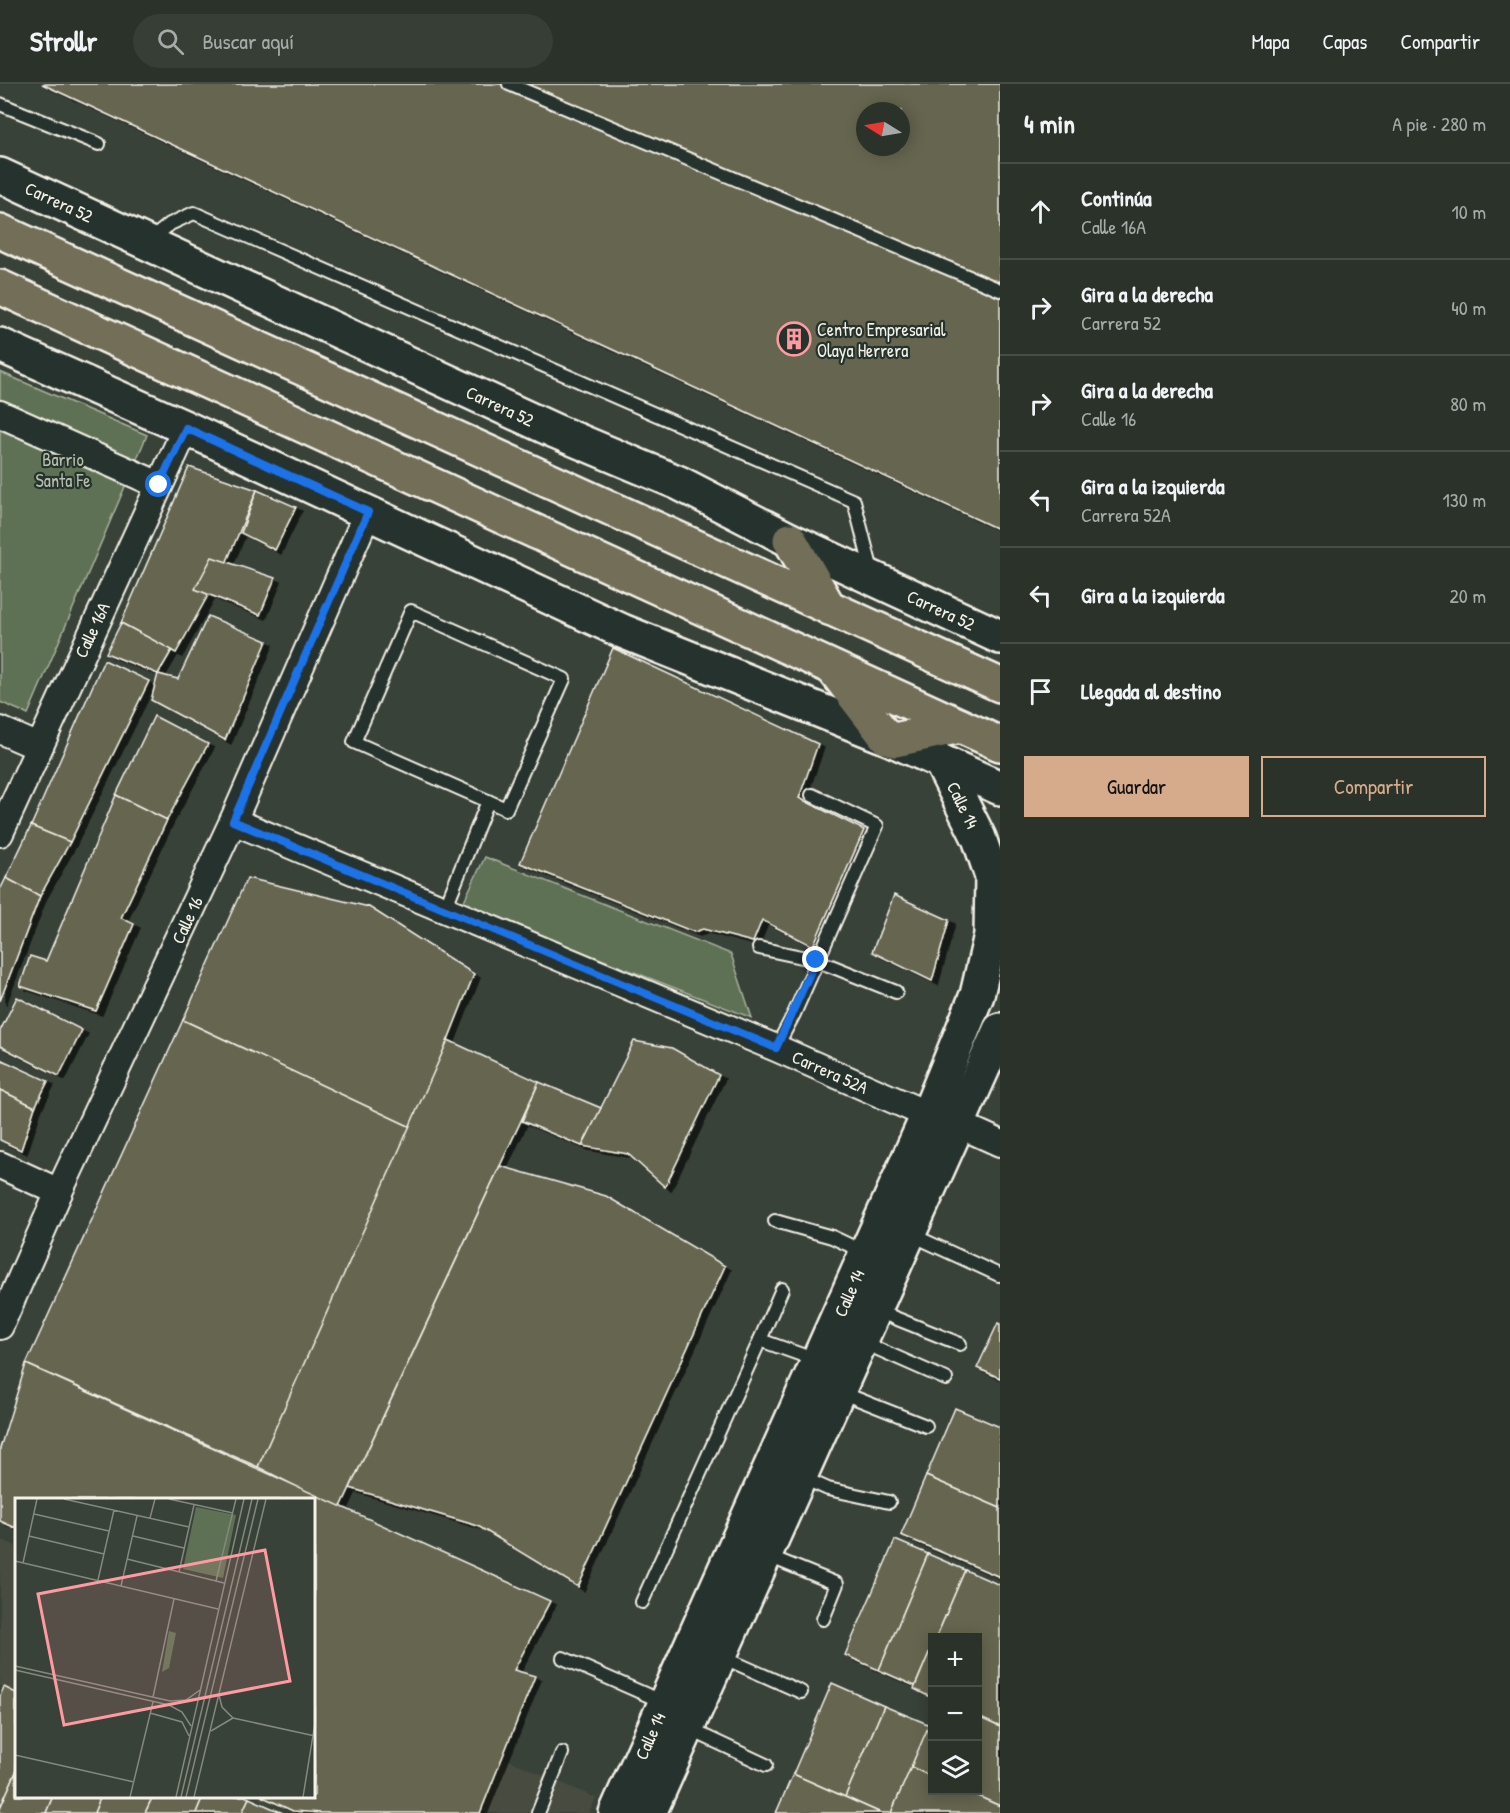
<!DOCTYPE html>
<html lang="es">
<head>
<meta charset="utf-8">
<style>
	body { margin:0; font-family:"Patrick Hand",sans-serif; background:#373e36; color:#f1f3f6 }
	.controls { position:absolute; right:18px; bottom:18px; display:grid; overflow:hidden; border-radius:0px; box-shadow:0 3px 15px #0003 }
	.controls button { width:54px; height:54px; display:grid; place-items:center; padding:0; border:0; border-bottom:2px solid #474d47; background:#2b322a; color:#f1f3f6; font:30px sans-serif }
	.compass { position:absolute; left:856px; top:18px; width:54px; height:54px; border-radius:50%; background:#2b322a; box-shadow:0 3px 15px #0003; rotate:281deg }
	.stop { position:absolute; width:18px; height:18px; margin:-14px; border:4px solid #1a73e8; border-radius:50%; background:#fff }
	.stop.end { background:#1a73e8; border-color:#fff; box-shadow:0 2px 6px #0008 }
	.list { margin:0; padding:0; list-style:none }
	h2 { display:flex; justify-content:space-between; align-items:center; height:78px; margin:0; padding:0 24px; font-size:26px }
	h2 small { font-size:20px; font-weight:400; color:#a6aaa8 }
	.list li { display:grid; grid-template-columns:39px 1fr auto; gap:18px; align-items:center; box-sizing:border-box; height:96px; padding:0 24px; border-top:2px solid #474d47 }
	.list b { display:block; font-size:22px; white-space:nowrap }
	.list p { margin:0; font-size:20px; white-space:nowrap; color:#a6aaa8 }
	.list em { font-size:20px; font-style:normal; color:#a6aaa8 }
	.actions { display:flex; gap:12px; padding:18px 24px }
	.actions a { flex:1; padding:14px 0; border:2px solid #d6ab8b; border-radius:0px; text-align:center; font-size:21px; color:#d6ab8b }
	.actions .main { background:#d6ab8b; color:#111 }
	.icon { flex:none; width:33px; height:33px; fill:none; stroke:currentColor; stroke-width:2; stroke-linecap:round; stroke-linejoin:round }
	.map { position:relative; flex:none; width:1000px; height:1729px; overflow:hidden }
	header { display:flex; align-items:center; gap:36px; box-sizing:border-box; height:84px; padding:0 30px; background:#2b322a; border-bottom:2px solid #474d47 }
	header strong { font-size:28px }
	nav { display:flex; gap:33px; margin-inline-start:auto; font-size:21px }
	.search { width:420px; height:54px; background:#373e36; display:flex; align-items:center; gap:15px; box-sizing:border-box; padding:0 21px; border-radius:33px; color:#a6aaa8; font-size:22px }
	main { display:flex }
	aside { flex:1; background:#2b322a }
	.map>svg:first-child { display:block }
	.built { fill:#464c3f }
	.green { fill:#5f7154; stroke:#aab19e; stroke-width:1.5 }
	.building { fill:#666550; stroke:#f4f1e8; stroke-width:1.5; fill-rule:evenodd; filter:url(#shadow) }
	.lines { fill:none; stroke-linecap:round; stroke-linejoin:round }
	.lane-casing { stroke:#f4f1e8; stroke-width:16 }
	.street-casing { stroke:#f4f1e8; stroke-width:30 }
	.secondary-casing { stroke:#f4f1e8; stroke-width:38 }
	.primary-casing { stroke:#f4f1e8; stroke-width:38 }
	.lane { stroke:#26332d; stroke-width:12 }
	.street { stroke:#26332d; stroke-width:26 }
	.secondary { stroke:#26332d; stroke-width:33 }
	.primary { stroke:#726e59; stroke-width:33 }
	.route { stroke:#1a73e8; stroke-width:8 }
	.labels { text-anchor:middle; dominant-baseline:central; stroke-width:4.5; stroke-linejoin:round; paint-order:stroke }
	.street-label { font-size:18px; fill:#f4f1e8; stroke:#26332d }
	.poi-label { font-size:18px; fill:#f4f1e8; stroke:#26332d; text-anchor:start }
	.park-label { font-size:18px; fill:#b8bead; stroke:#26332d }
	.inset-road { fill:none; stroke:#84887e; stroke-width:1.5 }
	.view { fill:#ff9aa2; fill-opacity:0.15; stroke:#ff9aa2; stroke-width:3 }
	.inset-edge { fill:none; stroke:#f4f1e8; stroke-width:3 }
</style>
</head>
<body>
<header>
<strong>Strollr</strong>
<div class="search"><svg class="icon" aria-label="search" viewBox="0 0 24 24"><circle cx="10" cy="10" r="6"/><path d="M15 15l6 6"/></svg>Buscar aquí</div>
<nav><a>Mapa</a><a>Capas</a><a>Compartir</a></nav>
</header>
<main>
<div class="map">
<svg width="1000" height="1729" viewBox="0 0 1000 1729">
	<defs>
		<filter id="shadow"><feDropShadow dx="6" dy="4" stdDeviation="0" flood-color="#0009"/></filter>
	</defs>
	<rect width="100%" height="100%" fill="#394238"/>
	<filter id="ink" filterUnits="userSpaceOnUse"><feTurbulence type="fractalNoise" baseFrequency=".0167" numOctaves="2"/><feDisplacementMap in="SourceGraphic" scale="12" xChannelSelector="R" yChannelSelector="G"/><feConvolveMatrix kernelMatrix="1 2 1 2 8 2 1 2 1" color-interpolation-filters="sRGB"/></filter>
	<g filter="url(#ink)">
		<g class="built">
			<path d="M0,1455L16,1462V1609L0,1602Z"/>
			<path d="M314,1591L596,1714L589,1729H292L254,1713L314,1712Z"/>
		</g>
		<g class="green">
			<path d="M0,288L147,351L28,630L0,618Z"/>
			<path d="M485,773L731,870L752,934L462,821Z"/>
		</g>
		<g class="building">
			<path d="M42,0H1000V446ZM865,27H901V63H865Z"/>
			<path d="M189,383L257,406L227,477L176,569L121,539Z"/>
			<path d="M257,406L296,423L275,466L241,449Z"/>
			<path d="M212,473L275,494L260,531L195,505Z"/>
			<path d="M208,532L267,557L225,656L151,616L158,590L178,595Z"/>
			<path d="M121,539L172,566L158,590L106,569Z"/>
			<path d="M613,564L818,660L799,714L864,746L813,862L762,836L753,858L703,845L694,848L520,779Z"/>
			<path d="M104,576L149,597L70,758L31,742Z"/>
			<path d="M154,632L208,660L167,736L116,711Z"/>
			<path d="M116,711L167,736L121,834L134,840L96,927L20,902L30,872L46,877Z"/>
			<path d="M31,742L70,758L40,812L6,794Z"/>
			<path d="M6,794L40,812L0,917V806Z"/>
			<path d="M247,794L369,823L474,890L413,1044L183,936Z"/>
			<path d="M894,811L949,836L932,897L872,868Z"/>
			<path d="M17,913L82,946L59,992L0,962V947Z"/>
			<path d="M183,936L413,1044L258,1383L26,1280Z"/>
			<path d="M448,956L539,998L340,1425L258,1383Z"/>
			<path d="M634,957L672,964L719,991L665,1103L628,1070L582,1062Z"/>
			<path d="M0,975L48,997L35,1023L0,1006Z"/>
			<path d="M539,998L601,1024L582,1062L522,1037Z"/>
			<path d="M0,1006L35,1023L21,1066L0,1056Z"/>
			<path d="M500,1082L606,1112L725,1182L578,1503L478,1442L350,1404Z"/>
			<path d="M998,1239L1000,1240V1294L977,1284Z"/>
			<path d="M26,1280L550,1517L514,1586L535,1592L480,1729H322L293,1727L261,1712H314V1416H16V1444L0,1437V1364Z"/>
			<path d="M955,1324L1000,1343V1424L926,1392Z"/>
			<path d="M926,1392L1000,1424V1493L901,1451Z"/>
			<path d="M895,1456L928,1470L879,1586L845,1571Z"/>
			<path d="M928,1470L965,1486L936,1554H932V1562L915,1602L879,1586Z"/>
			<path d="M965,1486L1000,1501V1643L978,1633V1554H936Z"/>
			<path d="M932,1562V1614L914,1605Z"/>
			<path d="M832,1599L884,1622L845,1713L793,1690Z"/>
			<path d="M4,1603L16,1609V1688L0,1724V1612Z"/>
			<path d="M884,1622L930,1641L891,1729H881L845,1713Z"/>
			<path d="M978,1633L1000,1643V1722L964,1706H978Z"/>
			<path d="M932,1634V1693L911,1683Z"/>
			<path d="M911,1683L932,1693V1706H964L1000,1722V1729H891Z"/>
			<path d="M16,1688V1712H53L46,1729H0V1724Z"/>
			<path d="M793,1690L845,1713L881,1729H776Z"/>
			<path d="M53,1712H101L94,1729H46Z"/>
			<path d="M101,1712H153L145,1729H94Z"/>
			<path d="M153,1712H203L196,1729H145Z"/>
			<path d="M203,1712H245L249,1714L242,1729H196Z"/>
			<path d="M249,1714L283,1729H242Z"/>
		</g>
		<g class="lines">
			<g class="lane-casing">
				<g id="lane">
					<path d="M509,0L1000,206"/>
					<path d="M0,20L99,60"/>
					<path d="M149,157L170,140L194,129L854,417L872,487"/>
					<path d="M411,527L564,595L506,725L354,658Z"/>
					<path d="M444,827L488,717"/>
					<path d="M759,864L816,876L896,908"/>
					<path d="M776,964L794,930L877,742L812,711"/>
					<path d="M775,1137L832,1153L864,1168"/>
					<path d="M910,1150L999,1191"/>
					<path d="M875,1226L960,1260"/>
					<path d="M760,1256L816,1276"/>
					<path d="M862,1258L946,1295"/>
					<path d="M840,1308L926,1342"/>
					<path d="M801,1393L828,1405L889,1418"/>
					<path d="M766,1471L837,1500L823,1535"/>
					<path d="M642,1518L760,1256L782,1205"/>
					<path d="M720,1572L801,1608"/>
					<path d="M563,1574L663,1618"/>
					<path d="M689,1645L766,1681"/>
					<path d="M538,1729L562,1669"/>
				</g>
			</g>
			<g class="street-casing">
				<g id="street">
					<path d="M0,330L159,401"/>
					<path d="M0,646L39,663"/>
					<path d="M233,737L776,964L928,1031"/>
					<path d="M0,749L186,344"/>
					<path d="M958,1040L1000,1059"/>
					<path d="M0,1081L59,1108"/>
					<path d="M0,1242L59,1108L233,737L368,428"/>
				</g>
			</g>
			<g class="secondary-casing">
				<g id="secondary">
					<path d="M0,91L555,347L679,399L790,456L1000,553"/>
					<path d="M0,261L186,344L622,547L886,653L1000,704"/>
					<path d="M616,1729L928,1031L977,911L991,851L992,792L979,754L941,678"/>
					<path d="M649,1729L1000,946"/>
				</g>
			</g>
			<g class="primary-casing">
				<g id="primary">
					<path d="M0,147L1000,601"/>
					<path d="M0,203L1000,660"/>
					<path d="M790,456L829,524"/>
					<path d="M835,587L886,653"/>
					<path d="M895,656L960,642"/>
				</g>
			</g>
			<use href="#lane" class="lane"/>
			<use href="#street" class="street"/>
			<use href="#secondary" class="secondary"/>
			<use href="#primary" class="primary"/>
		</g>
	</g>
	<g class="lines" filter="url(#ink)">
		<path class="route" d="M159,401L186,344L368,428L233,737L776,964L816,876"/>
	</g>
	<defs>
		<g id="building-ring" transform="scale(1.725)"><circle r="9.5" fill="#26332d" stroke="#ff9aa2" stroke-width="1.5"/><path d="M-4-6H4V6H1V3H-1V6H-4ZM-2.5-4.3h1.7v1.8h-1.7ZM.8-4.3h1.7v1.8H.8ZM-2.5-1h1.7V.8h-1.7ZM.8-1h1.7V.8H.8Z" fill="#ff9aa2"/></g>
	</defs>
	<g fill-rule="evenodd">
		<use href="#building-ring" x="794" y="255"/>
	</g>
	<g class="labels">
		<g class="street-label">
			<text transform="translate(59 118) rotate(25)">Carrera 52</text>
			<text transform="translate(500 322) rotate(25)">Carrera 52</text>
			<text transform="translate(941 526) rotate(25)">Carrera 52</text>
			<text transform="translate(92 546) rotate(-65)">Calle 16A</text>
			<text transform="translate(963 721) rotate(64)">Calle 14</text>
			<text transform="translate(187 836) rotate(-65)">Calle 16</text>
			<text transform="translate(830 988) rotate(24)">Carrera 52A</text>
			<text transform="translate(849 1209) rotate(-66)">Calle 14</text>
			<text transform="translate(650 1652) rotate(-66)">Calle 14</text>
		</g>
		<g class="poi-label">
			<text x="817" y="245">Centro Empresarial<tspan x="817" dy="21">Olaya Herrera</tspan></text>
		</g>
		<g class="park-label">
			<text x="63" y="375">Barrio<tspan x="63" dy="21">Santa Fe</tspan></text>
		</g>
	</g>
	<g transform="translate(15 1414)">
		<rect width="300" height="300" fill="#394238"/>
		<path d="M181,9L221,17L208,80L168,71ZM154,133L161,135L154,170L147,174Z" fill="#5f7154"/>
		<path class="inset-road" d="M49,1L174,29M154,1L218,15M19,16L94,33M135,20L140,1M14,38L89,56M118,38L169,50M112,61L209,85M0,63L203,111M8,65L22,1M164,74L179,7M83,82L99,12M201,83L221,1M106,88L122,18M0,168L155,203L171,202L185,192M0,172L154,207L167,214L176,228M204,197L207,209L218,220L300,238M138,199L159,101M135,215L167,224L174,238M196,233L218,220M0,257L119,284M115,299L138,204M161,299L229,1M166,299L237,1M171,299L243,1M179,299L251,1M288,299L300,225"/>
		<path class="view" d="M250,52L275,183L49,227L23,96Z"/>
		<rect width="300" height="300" class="inset-edge"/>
	</g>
</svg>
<div class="controls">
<button>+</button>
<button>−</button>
<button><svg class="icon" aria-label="layers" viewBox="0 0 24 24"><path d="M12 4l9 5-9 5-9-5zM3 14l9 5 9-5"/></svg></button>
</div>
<svg class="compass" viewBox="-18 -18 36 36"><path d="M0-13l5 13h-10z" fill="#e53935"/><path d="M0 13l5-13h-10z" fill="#a6aaa8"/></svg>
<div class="stop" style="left:159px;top:401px"></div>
<div class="stop end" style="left:816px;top:876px"></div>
</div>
<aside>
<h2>4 min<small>A pie · 280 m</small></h2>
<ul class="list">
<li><svg class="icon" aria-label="ahead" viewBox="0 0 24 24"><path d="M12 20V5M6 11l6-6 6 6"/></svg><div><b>Continúa</b><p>Calle 16A</p></div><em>10 m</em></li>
<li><svg class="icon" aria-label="right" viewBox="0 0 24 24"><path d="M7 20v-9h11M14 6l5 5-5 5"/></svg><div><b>Gira a la derecha</b><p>Carrera 52</p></div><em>40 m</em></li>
<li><svg class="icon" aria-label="right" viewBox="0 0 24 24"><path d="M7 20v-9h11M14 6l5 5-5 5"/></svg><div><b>Gira a la derecha</b><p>Calle 16</p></div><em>80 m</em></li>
<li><svg class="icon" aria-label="left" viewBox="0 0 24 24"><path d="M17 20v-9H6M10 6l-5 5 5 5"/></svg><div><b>Gira a la izquierda</b><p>Carrera 52A</p></div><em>130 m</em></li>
<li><svg class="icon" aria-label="left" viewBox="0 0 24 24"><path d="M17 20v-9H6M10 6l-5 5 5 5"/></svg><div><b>Gira a la izquierda</b></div><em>20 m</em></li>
<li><svg class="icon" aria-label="arrive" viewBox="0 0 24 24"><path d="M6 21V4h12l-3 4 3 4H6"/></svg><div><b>Llegada al destino</b></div></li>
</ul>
<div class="actions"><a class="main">Guardar</a><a>Compartir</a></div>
</aside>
</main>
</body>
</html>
